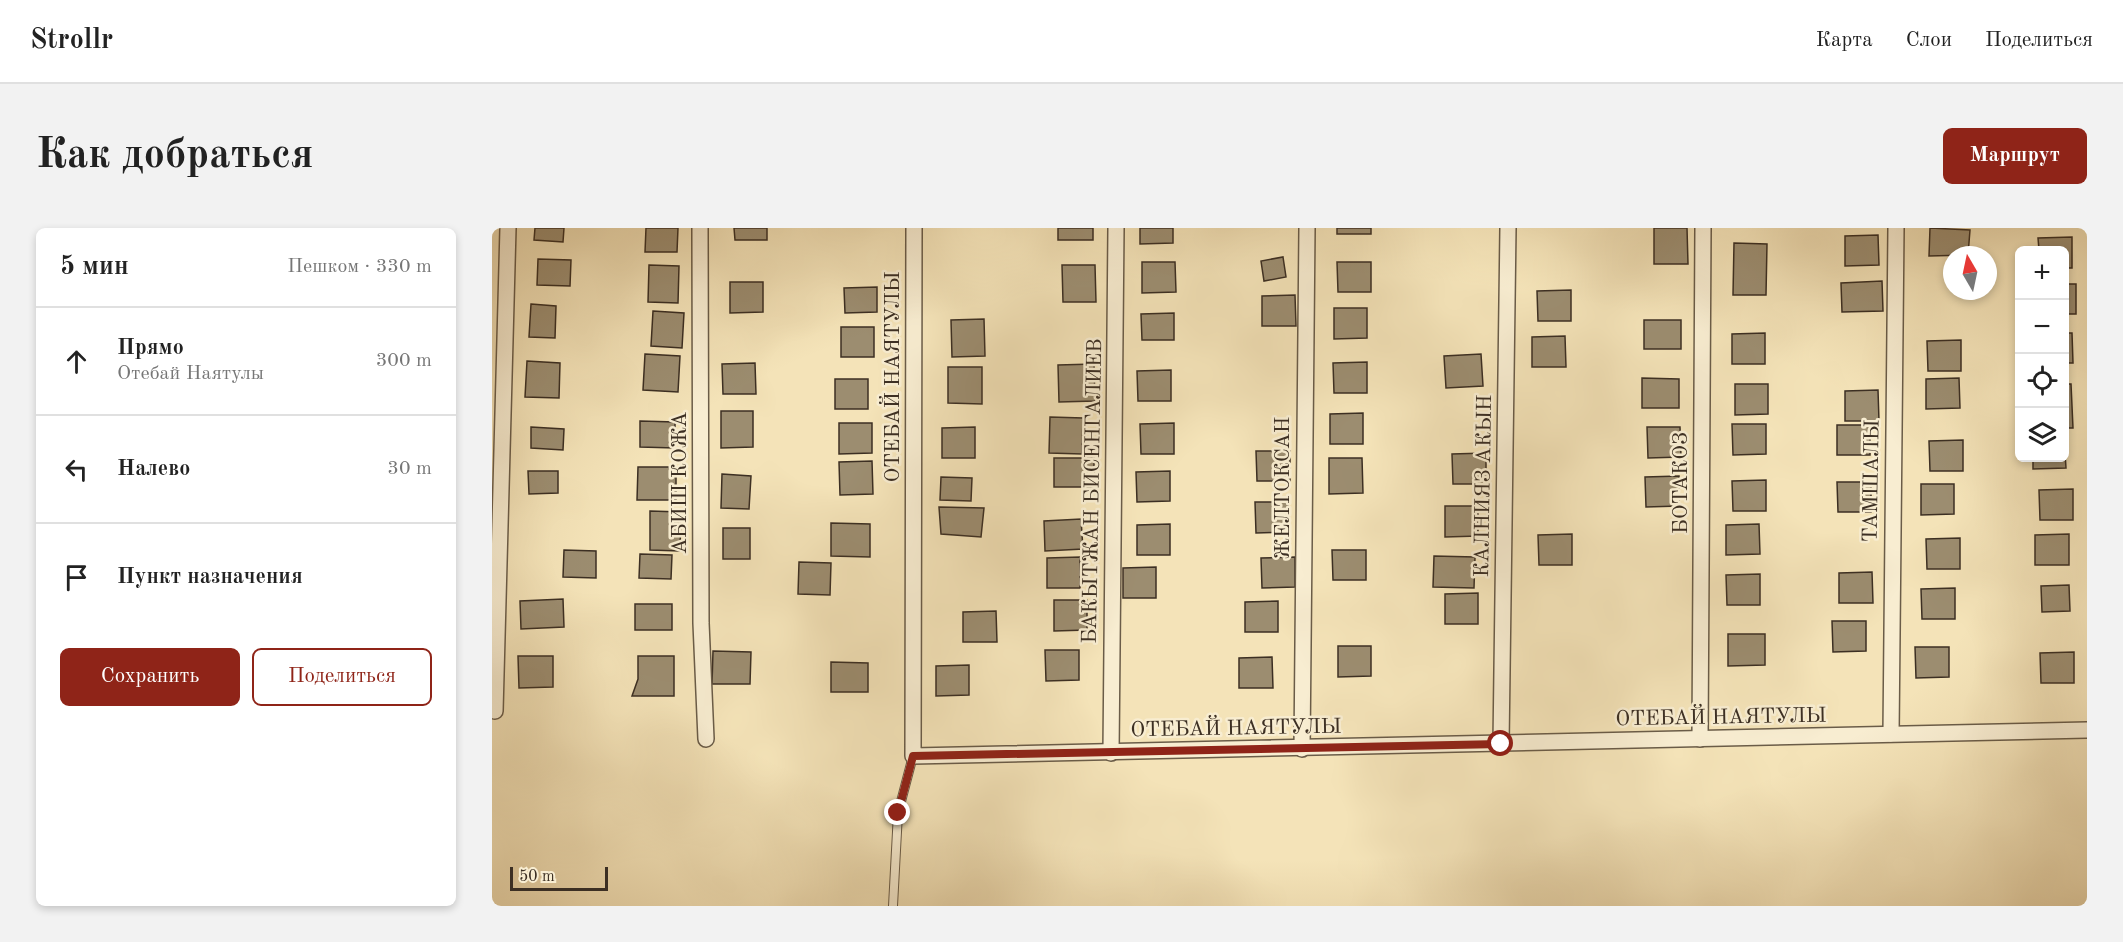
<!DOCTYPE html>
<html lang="ru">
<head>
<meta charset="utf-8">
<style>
	body { margin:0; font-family:"Old Standard TT",serif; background:#f2f2f2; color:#222 }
	.controls { position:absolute; right:18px; top:18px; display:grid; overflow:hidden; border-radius:9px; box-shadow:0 3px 9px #0003 }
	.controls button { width:54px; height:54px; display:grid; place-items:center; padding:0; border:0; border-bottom:2px solid #e0e0e0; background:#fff; color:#222; font:30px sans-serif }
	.compass { position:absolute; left:1451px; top:18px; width:54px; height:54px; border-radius:50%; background:#fff; box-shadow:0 3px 9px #0003; rotate:351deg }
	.scale { position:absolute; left:18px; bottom:15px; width:98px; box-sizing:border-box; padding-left:6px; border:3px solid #3c2f23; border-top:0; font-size:16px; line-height:21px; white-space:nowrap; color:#3c2f23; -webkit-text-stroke:4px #f8edd1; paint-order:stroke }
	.stop { position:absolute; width:18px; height:18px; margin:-14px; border:4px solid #8f2418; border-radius:50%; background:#fff }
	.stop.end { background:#8f2418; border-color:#fff; box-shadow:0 2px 6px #0008 }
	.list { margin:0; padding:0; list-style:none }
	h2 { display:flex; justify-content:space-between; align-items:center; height:78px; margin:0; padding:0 24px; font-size:26px }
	h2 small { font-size:20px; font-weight:400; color:#767676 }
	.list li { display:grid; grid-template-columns:39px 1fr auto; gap:18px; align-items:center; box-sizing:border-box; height:108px; padding:0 24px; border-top:2px solid #e0e0e0 }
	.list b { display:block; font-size:22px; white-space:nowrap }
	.list p { margin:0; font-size:20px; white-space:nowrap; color:#767676 }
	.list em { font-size:20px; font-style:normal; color:#767676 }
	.actions { display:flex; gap:12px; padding:18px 24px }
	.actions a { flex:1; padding:14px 0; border:2px solid #8f2418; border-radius:9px; text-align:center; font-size:21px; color:#8f2418 }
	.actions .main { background:#8f2418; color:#fff }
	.icon { flex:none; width:33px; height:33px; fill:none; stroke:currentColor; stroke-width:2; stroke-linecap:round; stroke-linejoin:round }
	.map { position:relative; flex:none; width:1595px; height:678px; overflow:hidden; border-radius:9px }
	header { display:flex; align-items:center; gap:36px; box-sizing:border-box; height:84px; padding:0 30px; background:#fff; border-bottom:2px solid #e0e0e0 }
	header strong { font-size:28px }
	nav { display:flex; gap:33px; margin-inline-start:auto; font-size:21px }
	.intro { display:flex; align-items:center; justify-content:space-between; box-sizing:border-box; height:144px; padding:0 36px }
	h1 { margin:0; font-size:42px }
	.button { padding:15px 27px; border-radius:9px; background:#8f2418; color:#fff; font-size:21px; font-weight:700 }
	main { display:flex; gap:36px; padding:0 36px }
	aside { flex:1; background:#fff; border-radius:9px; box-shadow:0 3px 9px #0003 }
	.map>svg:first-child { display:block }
	.building { fill:#9c8d70; stroke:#3c2f23; stroke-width:1.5 }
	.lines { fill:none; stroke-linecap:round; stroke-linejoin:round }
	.service-casing { stroke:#6a5c48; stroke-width:10 }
	.minor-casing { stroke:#6a5c48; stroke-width:18 }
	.service { stroke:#f8edd1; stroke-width:8 }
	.minor { stroke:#f8edd1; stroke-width:15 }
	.route { stroke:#8f2418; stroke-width:8 }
	.labels { text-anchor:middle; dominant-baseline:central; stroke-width:5; stroke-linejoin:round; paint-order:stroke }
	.street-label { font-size:21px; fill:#3c2f23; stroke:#f8edd1 }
</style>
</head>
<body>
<header>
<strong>Strollr</strong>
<nav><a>Карта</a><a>Слои</a><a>Поделиться</a></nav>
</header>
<div class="intro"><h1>Как добраться</h1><a class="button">Маршрут</a></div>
<main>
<aside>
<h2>5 мин<small>Пешком · 330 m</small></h2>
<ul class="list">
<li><svg class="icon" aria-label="ahead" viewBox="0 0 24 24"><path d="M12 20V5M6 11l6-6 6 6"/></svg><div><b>Прямо</b><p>Отебай Наятулы</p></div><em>300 m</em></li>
<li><svg class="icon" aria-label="left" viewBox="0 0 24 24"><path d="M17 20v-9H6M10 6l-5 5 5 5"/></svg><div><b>Налево</b></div><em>30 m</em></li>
<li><svg class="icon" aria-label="arrive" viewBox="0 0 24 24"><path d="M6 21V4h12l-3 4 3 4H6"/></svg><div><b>Пункт назначения</b></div></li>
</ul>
<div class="actions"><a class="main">Сохранить</a><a>Поделиться</a></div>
</aside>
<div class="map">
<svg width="1595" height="678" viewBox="0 0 1595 678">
	<rect width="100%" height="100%" fill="#f4e3b8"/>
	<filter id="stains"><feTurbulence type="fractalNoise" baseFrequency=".00333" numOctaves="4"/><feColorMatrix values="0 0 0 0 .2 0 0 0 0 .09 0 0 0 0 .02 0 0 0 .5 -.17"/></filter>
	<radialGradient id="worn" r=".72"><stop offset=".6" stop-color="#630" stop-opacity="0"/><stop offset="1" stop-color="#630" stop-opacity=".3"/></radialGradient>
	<g class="building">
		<path d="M43,0H72L71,14L42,12Z"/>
		<path d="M154,0H186L185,24H153Z"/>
		<path d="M242,0H275V12H243Z"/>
		<rect x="566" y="0" width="35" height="12"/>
		<path d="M648,0H681V15L648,16Z"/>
		<rect x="845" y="0" width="34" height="6"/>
		<path d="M1162,0H1195L1196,36H1162Z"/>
		<path d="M1438,0L1478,2L1476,27L1437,28Z"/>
		<path d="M1386,7L1387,37L1353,38V8Z"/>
		<path d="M1580,9V40H1572V22H1547L1546,10Z"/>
		<path d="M1242,15L1275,16L1274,67H1241Z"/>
		<path d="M791,29L794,49L772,53L769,33Z"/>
		<path d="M46,31L79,32L78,58L45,57Z"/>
		<path d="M650,34H683L684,64L650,65Z"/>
		<path d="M845,34H879V64H846Z"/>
		<path d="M157,37L187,38L186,75L156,74Z"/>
		<path d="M570,37H603L604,74H571Z"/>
		<path d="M1390,53L1391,83L1350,84L1349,55Z"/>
		<path d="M238,54H271V84L238,85Z"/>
		<rect x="1572" y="56" width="12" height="30"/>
		<path d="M385,59V84L353,85L352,60Z"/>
		<path d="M1079,62V93H1046L1045,63Z"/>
		<path d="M803,67L804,98H770V68Z"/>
		<path d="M39,76L64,78L63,110L37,109Z"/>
		<path d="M842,80H875V110L842,111Z"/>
		<path d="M161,83L192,85L190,120L159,118Z"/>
		<path d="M682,85V112H650L649,86Z"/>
		<path d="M492,91L493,128L460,129L459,92Z"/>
		<rect x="1152" y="92" width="37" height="29"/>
		<rect x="349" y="99" width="33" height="30"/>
		<path d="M1273,105V136H1240V106Z"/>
		<path d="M1572,105H1580L1581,135H1572Z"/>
		<path d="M1073,108L1074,139H1040V109Z"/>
		<path d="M1469,112V143H1436L1435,113Z"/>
		<path d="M153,126L188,128L186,164L151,162Z"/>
		<path d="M989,126L991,158L954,160L952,128Z"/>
		<path d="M35,133L68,135L67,170L33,169Z"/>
		<path d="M875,134V165H842L841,135Z"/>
		<path d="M263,135L264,166H231L230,136Z"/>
		<path d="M602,136L603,173L567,174L566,137Z"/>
		<path d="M456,139H490V176L456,175Z"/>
		<path d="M679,142V173H646L645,143Z"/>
		<path d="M1150,150L1187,151V180H1150Z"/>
		<path d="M1467,150L1468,180L1434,181V151Z"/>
		<rect x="343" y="151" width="33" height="30"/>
		<path d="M1243,156H1276V186L1243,187Z"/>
		<path d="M1572,156H1579L1581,200H1572Z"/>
		<path d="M1386,162L1387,193H1353V163Z"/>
		<path d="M229,183H261V219L229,220Z"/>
		<path d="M871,185V216H838V186Z"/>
		<path d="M558,189L591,190L590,226L557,225Z"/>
		<path d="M148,193L183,194V220L148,219Z"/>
		<path d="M347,195H380V225L347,226Z"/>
		<path d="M682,195V226H649L648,196Z"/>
		<path d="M1240,196H1274V226L1241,227Z"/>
		<rect x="1345" y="197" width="33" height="30"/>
		<path d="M39,199L72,201L71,222L39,220Z"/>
		<path d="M483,199V230H450V200Z"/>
		<path d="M1155,199H1188L1189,229L1156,230Z"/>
		<path d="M1572,210L1574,240L1541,241V230H1572Z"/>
		<path d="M1471,212V243H1438L1437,213Z"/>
		<path d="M764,223H798V253H765Z"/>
		<path d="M994,225V256H961L960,226Z"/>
		<rect x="562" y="230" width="40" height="29"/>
		<path d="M837,230H870L871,265L837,266Z"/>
		<path d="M380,233L381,266L348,267L347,234Z"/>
		<path d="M146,239H184V272H145Z"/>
		<path d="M36,243H66V265L37,266Z"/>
		<path d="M678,243V273L645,274L644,244Z"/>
		<path d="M230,246L259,248L257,281L229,280Z"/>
		<path d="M1187,248V278L1154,279L1153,249Z"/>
		<path d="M449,249L480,250L479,273L448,272Z"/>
		<path d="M1274,252V283H1241L1240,253Z"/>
		<path d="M1345,254H1379V284H1346Z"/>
		<path d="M1429,256H1462V286L1429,287Z"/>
		<path d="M1581,261V292H1548L1547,262Z"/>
		<path d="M763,274H796L797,304L764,305Z"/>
		<path d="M953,278H986V308L953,309Z"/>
		<path d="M447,279L492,280L489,309L449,306Z"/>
		<path d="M158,283L189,284L188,323L158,322Z"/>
		<path d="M589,291L591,321L553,323L552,293Z"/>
		<path d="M339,295L378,296V329L339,328Z"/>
		<path d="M678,296V327H645V297Z"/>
		<path d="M1267,296L1268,326L1234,327V297Z"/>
		<rect x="231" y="300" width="27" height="31"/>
		<path d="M1080,306V337H1047L1046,307Z"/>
		<path d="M1577,306V337H1543V307Z"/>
		<path d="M1468,310V341H1435L1434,311Z"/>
		<path d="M72,322L104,323V350L71,349Z"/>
		<path d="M840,322H874V352H841Z"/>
		<path d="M148,326L180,327L179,351L147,350Z"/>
		<path d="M942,328L983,329L982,360L941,359Z"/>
		<path d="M588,329V360H555V330Z"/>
		<path d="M803,329V359L770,360L769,330Z"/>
		<path d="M307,334L339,335L338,367L306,366Z"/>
		<path d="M664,339V370H631V340Z"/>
		<path d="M1380,344L1381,375H1347V345Z"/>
		<path d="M1268,346V377H1235L1234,347Z"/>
		<path d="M1577,357L1578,383L1550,384L1549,358Z"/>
		<path d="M1463,360V391H1430L1429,361Z"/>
		<path d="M986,365V396H953V366Z"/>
		<path d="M71,371L72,399L29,401L28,373Z"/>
		<path d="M562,372H595V402L562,403Z"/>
		<path d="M786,373V404H753V374Z"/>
		<rect x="143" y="376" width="37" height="26"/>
		<path d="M504,383L505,414H471V384Z"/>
		<path d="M1340,393H1374V423L1341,424Z"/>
		<path d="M1236,406H1273V437L1236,438Z"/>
		<path d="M846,418H879V448L846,449Z"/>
		<path d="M1423,419H1457V449L1424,450Z"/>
		<path d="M553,422H587V452L554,453Z"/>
		<path d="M221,423L259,424L258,456H220Z"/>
		<path d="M1582,424V455H1549L1548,425Z"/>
		<path d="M26,428H61V459L27,460Z"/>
		<path d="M146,428H182V468H140L146,451Z"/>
		<path d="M780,429L781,460H747V430Z"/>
		<path d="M339,434L376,435V464H339Z"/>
		<path d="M477,437V467L444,468V438Z"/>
	</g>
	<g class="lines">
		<g class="service-casing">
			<path id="service" d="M401,678L406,585L421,528"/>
		</g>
		<g class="minor-casing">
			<g id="minor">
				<path d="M208,0L209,395L214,511"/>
				<path d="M422,0L421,528L1595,502"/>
				<path d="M3,483L16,0"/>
				<path d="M1399,506L1404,0"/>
				<path d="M1208,511L1211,0"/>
				<path d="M1009,516L1016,0"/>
				<path d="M810,521L815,0"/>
				<path d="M619,525L624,0"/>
			</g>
		</g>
		<use href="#service" class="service"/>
		<use href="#minor" class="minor"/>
	</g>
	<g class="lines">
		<path class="route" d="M406,585L421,528L1009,516"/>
	</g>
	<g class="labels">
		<g class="street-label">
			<text transform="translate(401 149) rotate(-90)">ОТЕБАЙ НАЯТУЛЫ</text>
			<text transform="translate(1380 253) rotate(-89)">ТАМШАЛЫ</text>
			<text transform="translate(188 255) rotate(-90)">АБИШ КОЖА</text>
			<text transform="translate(1189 255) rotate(-90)">БОТАКОЗ</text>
			<text transform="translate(992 258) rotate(-89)">КАЛНИЯЗ АКЫН</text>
			<text transform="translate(791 260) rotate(-90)">ЖЕЛТОКСАН</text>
			<text transform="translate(601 263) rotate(-89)">БАКЫТЖАН БИСЕНГАЛИЕВ</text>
			<text transform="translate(1229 490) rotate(-1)">ОТЕБАЙ НАЯТУЛЫ</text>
			<text transform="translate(744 501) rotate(-1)">ОТЕБАЙ НАЯТУЛЫ</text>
		</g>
	</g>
	<rect width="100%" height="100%" filter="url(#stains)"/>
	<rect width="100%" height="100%" fill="url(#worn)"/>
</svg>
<div class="controls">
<button>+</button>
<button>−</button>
<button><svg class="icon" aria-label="locate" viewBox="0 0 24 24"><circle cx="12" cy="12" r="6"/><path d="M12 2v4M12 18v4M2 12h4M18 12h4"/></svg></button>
<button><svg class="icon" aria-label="layers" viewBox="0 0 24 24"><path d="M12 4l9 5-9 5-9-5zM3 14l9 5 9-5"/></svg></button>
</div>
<svg class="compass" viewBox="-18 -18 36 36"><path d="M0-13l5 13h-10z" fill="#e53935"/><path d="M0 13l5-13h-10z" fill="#767676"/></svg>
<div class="scale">50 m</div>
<div class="stop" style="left:1009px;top:516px"></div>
<div class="stop end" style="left:406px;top:585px"></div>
</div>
</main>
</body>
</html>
